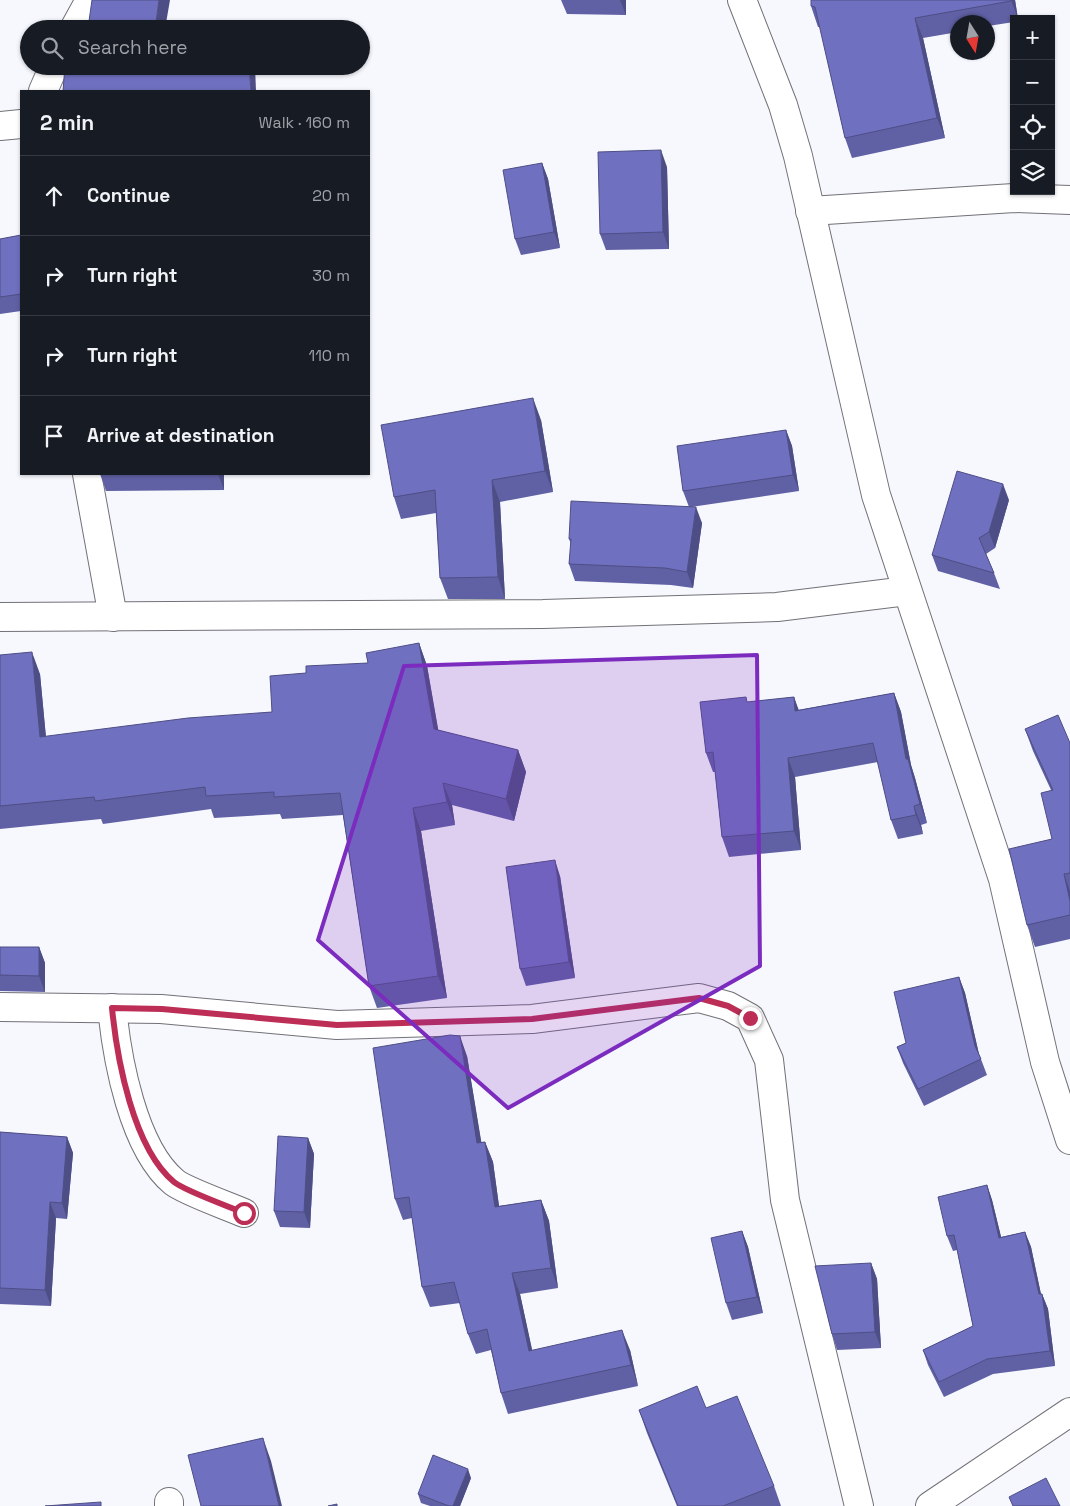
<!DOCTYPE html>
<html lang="en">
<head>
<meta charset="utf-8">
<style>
	body { margin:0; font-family:"Space Grotesk",sans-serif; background:#242831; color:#f1f3f6 }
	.controls { position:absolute; right:15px; top:15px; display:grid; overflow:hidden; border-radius:0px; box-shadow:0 1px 4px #0004 }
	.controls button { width:45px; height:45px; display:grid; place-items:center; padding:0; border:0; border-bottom:1px solid #363941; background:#171b24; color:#f1f3f6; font:25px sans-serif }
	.compass { position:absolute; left:950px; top:15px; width:45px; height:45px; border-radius:50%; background:#171b24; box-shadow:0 1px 4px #0004; rotate:169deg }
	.stop { position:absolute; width:15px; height:15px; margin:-11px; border:4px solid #bd2e57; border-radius:50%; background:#fff }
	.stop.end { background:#bd2e57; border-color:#fff; box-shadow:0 1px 5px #0008 }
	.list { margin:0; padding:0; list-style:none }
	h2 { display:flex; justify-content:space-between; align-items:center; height:65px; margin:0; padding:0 20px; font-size:21px }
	h2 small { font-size:16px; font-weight:400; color:#9ea1a6 }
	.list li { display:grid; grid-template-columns:32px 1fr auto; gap:15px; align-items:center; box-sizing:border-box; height:80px; padding:0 20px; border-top:1px solid #363941 }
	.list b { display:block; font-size:19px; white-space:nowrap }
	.list em { font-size:16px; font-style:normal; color:#9ea1a6 }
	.icon { flex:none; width:28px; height:28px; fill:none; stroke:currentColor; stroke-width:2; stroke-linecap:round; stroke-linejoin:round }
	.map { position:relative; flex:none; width:1070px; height:1506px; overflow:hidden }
	.search { position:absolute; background:#171b24; box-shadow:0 1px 4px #0004; left:20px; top:20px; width:350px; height:55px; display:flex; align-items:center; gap:12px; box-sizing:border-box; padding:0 18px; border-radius:28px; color:#9ea1a6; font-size:19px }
	.panel { position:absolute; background:#171b24; box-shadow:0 1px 4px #0004; left:20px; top:90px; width:350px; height:385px; border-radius:0px }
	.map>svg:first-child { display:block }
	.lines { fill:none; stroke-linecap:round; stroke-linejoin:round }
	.street-casing { stroke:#717177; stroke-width:30 }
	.secondary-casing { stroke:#717177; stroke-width:30 }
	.street { stroke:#fff; stroke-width:28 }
	.secondary { stroke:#fff; stroke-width:28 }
	.wall { fill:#6060a5 }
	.shaded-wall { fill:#4e4e86 }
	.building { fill:#7070c0; stroke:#4e4e86 }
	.route { stroke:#bd2e57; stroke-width:6 }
	.marked { fill:#7b2cbf; fill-opacity:0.2; stroke:#7b2cbf; stroke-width:4; stroke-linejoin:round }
</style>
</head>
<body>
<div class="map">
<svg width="1070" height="1506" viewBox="0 0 1070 1506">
	<rect width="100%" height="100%" fill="#f7f8fe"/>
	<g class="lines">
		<g class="street-casing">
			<g id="street">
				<path d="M742,0L783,105L798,156L876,495L1003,879L1045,1062L1070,1140"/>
				<path d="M74,29L90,0"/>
				<path d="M43,91L54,66"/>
				<path d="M0,126L21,124"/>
				<path d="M810,211L1014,198L1070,200"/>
				<path d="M87,474L113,617"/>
				<path d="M0,617L543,614L777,607L907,591"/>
				<path d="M0,1007L161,1009L337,1025L532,1019L699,998L728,1006L750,1018L769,1060L785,1200L859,1506"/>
				<path d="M112,1008C117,1059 133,1148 174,1182C185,1191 228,1206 244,1213"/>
				<path d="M169,1506V1502"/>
			</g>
		</g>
		<g class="secondary-casing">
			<path id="secondary" d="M930,1506L1070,1412"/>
		</g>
		<use href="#street" class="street"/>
		<use href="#secondary" class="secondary"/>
	</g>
	<g class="wall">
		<path d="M561,0H626V15L567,14Z"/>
		<path d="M811,0H1015L1018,19H1014V22L988,26V22H958V32L923,38L945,138L852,158L845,138L820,27H818L811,6Z"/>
		<path d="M542,163L548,179L560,248L521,255L515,239Z"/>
		<path d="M667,167L669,249L606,250L600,234Z"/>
		<path d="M21,235V311L0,314V239Z"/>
		<path d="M541,420L553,492L500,502L505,599H448L440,578L436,513L401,519L394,497Z"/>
		<path d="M786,430L792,446L799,491L691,507L702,523L693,588L671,585L575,581L569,564L571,544L569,539L689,507L683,491Z"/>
		<path d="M100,474H224V490L106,491Z"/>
		<path d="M1009,500L995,548L986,554L994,573L1000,589L938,571L932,555Z"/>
		<path d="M419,643L427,666L438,730L518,750L526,772L514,821L452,805L455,825L421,831L447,998L377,1008L369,986L343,815L282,819L280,814L214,818L211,809L103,824L101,819L0,829V655L40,674L46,737L272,712L306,673L368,663Z"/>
		<path d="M894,693L901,712L911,765L915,778L927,823L921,825L923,834L898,839L891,820L878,762L795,777L801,850L729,857L722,837L715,772H713L706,753L748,702L794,697L798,710Z"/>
		<path d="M1025,729L1070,743V939L1035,947L1027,925L1052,839L1051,790L1033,751Z"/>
		<path d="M560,876L575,978L526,986L520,969Z"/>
		<path d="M0,947H39L45,963V992L0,991Z"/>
		<path d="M959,977L965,993L979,1054L987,1075L924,1106L903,1063L897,1047L906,1043Z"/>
		<path d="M467,1056L481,1142H485L493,1162L499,1206L541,1200L549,1221L558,1288L520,1294L532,1351L630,1350L638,1386L508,1414L501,1393L491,1350L476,1354L468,1334L460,1303L430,1307L422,1287L412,1218L403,1220L395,1199Z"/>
		<path d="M0,1132L67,1137L73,1153L67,1219L56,1218L51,1306L0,1304Z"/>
		<path d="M308,1138L314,1154L310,1228L280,1227L274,1211Z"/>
		<path d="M987,1185L992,1200L1001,1237L1025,1232L1031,1247L1041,1294H1042L1048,1309L1055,1366L993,1374L944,1397L928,1365L923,1350L973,1326L957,1250L953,1251L947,1236Z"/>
		<path d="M742,1231L748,1247L763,1313L732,1320L726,1303Z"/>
		<path d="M871,1263L877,1279L881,1348L837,1350L832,1334Z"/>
		<path d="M706,1408L774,1486L781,1506H677L647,1433L639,1410Z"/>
		<path d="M471,1478L460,1506H430L421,1503L418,1494Z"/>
	</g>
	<g class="shaded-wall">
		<path d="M159,0H170L165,29H155Z"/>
		<path d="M620,0H626V15Z"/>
		<path d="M1011,0H1015L1018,19Z"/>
		<path d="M915,18L923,38L945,138L937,118Z"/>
		<path d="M249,66H255L256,91H251Z"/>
		<path d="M661,150L667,167L669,249L663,232Z"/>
		<path d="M542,163L548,179L560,248L554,232Z"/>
		<path d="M533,398L541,420L553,492L545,471Z"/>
		<path d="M786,430L792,446L799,491L793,475Z"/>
		<path d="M218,474H224V490Z"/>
		<path d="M492,480L500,502L505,599L498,577Z"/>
		<path d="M1003,484L1009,500L995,548L989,532Z"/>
		<path d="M696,507L702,523L693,588L687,572Z"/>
		<path d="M419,643L427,666L442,751L434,729Z"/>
		<path d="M32,652L40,674L48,760L40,737Z"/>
		<path d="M894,693L901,712L911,765L915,778L927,823L920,804L906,759Z"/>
		<path d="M794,697L801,716L795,711Z"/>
		<path d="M518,750L526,772L514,821L506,799Z"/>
		<path d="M788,758L795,777L801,850L794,831Z"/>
		<path d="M443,783L452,805L455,825L447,802Z"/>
		<path d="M914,806L921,825L923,834L916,815Z"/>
		<path d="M413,808L421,831L447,998L438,976Z"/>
		<path d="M555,860L560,876L575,978L569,962Z"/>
		<path d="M1064,874L1070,891V901Z"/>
		<path d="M39,947L45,963V992L39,976Z"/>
		<path d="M959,977L965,993L980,1059L975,1046Z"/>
		<path d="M460,1036L467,1056L485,1164L477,1143Z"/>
		<path d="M67,1137L73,1153L67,1219L62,1203Z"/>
		<path d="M308,1138L314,1154L310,1228L304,1212Z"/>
		<path d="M485,1142L493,1162L502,1228L495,1207Z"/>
		<path d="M987,1185L992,1200L1005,1253L999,1238Z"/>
		<path d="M541,1200L549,1221L558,1288L551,1268Z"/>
		<path d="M50,1202L56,1218L51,1306L45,1290Z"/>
		<path d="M742,1231L748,1247L763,1313L757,1297Z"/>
		<path d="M1025,1232L1031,1247L1044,1309L1039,1294Z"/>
		<path d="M871,1263L877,1279L881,1348L875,1332Z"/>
		<path d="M512,1273L520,1294L537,1372L529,1351Z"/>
		<path d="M1042,1294L1048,1309L1055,1366L1050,1351Z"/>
		<path d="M622,1330L630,1350L638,1386L631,1365Z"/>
		<path d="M263,1438L271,1461L282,1506H279Z"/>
		<path d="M468,1469L471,1478L460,1506H453Z"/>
	</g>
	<g class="building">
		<path d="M92,0H159L155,29H68L69,26L88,28Z"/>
		<path d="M811,0H1011V1L915,18L937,118L845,138L815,7L811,6Z"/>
		<path d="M65,66H249L251,91H63Z"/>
		<path d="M661,150L663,232L600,234L598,152Z"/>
		<path d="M542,163L554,232L515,239L503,170Z"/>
		<path d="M21,235V294L0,297V239Z"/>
		<path d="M533,398L545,471L492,480L498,577L440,578L435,490L394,497L381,425Z"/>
		<path d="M786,430L793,475L683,491L677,446Z"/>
		<path d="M957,471L1003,484L989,532L979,538L994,573L932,555Z"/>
		<path d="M571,501L696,507L687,572L665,568L569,564L571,539H569Z"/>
		<path d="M419,643L434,729L518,750L506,799L443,783L447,802L413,808L438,976L369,986L340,793L274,797V792L206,796L205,787L95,801L94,797L0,806V655L32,652L40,737L188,718L272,712L270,676L306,673V666L368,663L366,653Z"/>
		<path d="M894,693L906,759H908L920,804L914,806L916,815L891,820L873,743L788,758L794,831L722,837L713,752L706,753L700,702L746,697L747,702L794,697L795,711Z"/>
		<path d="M1058,715L1070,743V873L1064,874L1070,901V915L1027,925L1009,849L1052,839L1041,793L1053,790L1025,729Z"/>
		<path d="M555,860L569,962L520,969L506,867Z"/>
		<path d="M0,947H39V976L0,975Z"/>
		<path d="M959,977L975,1046L981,1059L918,1089L897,1047L906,1043L894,992Z"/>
		<path d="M450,1035L460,1036L477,1143L485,1142L495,1207L541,1200L551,1268L512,1273L529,1351L622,1330L631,1365L501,1393L487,1329L468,1334L454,1282L422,1287L409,1197L395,1199L373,1048Z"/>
		<path d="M0,1132L67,1137L62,1203L50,1202L45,1290L0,1288Z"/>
		<path d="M278,1136L308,1138L304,1212L274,1211Z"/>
		<path d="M987,1185L999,1238L1025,1232L1039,1294H1042L1050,1351L987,1359L939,1382L923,1350L973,1326L954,1235L947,1236L938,1197Z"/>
		<path d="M742,1231L757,1297L726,1303L711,1238Z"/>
		<path d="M871,1263L875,1332L832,1334L815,1266Z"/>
		<path d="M697,1386L706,1408L737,1396L774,1486L723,1506H678L639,1410Z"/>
		<path d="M263,1438L279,1506H201L188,1455Z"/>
		<path d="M433,1455L468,1469L453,1506H449L418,1494Z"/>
		<path d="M1046,1478L1060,1506H1013L1009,1497Z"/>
		<path d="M101,1502V1506H45Z"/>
		<path d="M337,1504V1506H328Z"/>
	</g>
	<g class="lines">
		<path class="route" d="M244,1213C228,1206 185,1191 174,1182C133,1148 117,1059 112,1008L162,1009L337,1025L532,1019L699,998L728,1006L750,1018"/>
	</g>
	<path class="marked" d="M757,655L760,966L508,1108L318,940L404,666Z"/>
</svg>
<div class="controls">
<button>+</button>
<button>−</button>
<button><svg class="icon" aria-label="locate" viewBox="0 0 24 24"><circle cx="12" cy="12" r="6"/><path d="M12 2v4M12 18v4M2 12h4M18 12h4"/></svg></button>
<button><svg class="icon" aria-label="layers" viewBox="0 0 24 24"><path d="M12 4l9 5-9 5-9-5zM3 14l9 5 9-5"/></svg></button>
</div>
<svg class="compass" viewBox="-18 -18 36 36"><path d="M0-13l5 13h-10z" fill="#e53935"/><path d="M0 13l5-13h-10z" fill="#9ea1a6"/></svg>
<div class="stop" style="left:244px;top:1213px"></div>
<div class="stop end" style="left:750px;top:1018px"></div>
<div class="search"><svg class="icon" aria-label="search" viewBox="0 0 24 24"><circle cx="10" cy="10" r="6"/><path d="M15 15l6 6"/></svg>Search here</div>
<section class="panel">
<h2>2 min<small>Walk · 160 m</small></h2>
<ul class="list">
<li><svg class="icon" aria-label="ahead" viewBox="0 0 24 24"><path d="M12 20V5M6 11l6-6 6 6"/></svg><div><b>Continue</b></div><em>20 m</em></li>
<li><svg class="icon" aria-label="right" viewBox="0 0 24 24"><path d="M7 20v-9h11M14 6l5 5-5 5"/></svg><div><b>Turn right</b></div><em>30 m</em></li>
<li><svg class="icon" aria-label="right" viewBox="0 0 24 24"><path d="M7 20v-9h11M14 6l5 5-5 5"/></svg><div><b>Turn right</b></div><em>110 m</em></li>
<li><svg class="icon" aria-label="arrive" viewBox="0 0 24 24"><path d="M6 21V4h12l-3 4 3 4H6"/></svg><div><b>Arrive at destination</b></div></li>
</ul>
</section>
</div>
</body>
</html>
